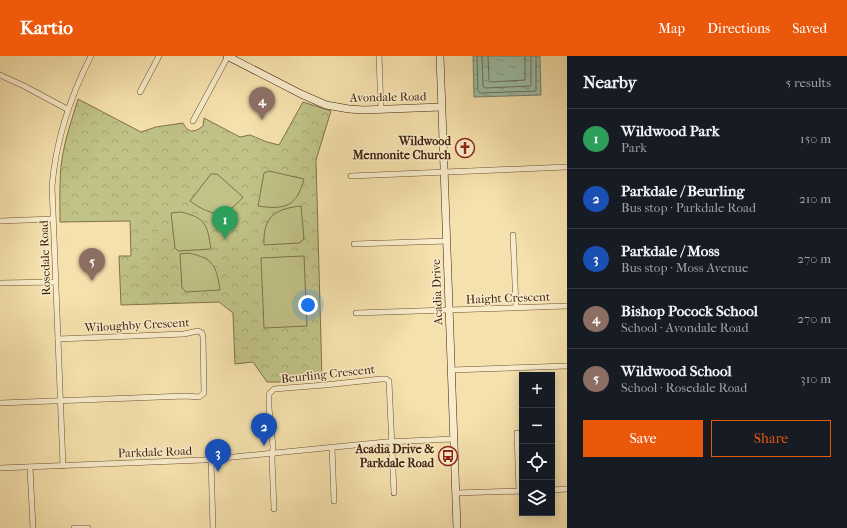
<!DOCTYPE html>
<html lang="en">
<head>
<meta charset="utf-8">
<style>
	body { margin:0; font-family:"IM FELL French Canon",serif; background:#20242c; color:#f1f3f6 }
	.controls { position:absolute; right:12px; bottom:12px; display:grid; overflow:hidden; border-radius:0px; box-shadow:0 2px 10px #0003 }
	.controls button { width:36px; height:36px; display:grid; place-items:center; padding:0; border:0; border-bottom:1px solid #363941; background:#171b24; color:#f1f3f6; font:20px sans-serif }
	.you { position:absolute; left:308px; top:249px; width:14px; height:14px; margin:-10px; border:3px solid #fff; border-radius:50%; background:#1a73e8; box-shadow:0 0 0 6px #1a73e833 }
	.badge { display:grid; place-items:center; width:26px; height:26px; border-radius:50%; background:#ea580c; color:#fff; font-size:13px; font-weight:700 }
	.pin { position:absolute; translate:-50% -33px; filter:drop-shadow(0 1px 2px #0008) }
	.pin::after { content:''; position:absolute; top:21px; width:14px; height:12px; background:inherit; clip-path:polygon(0 0,100% 0,50% 100%) }
	.list { margin:0; padding:0; list-style:none }
	h2 { display:flex; justify-content:space-between; align-items:center; height:52px; margin:0; padding:0 16px; font-size:17px }
	h2 small { font-size:13px; font-weight:400; color:#9ea1a6 }
	.list li { display:grid; grid-template-columns:26px 1fr auto; gap:12px; align-items:center; box-sizing:border-box; height:60px; padding:0 16px; border-top:1px solid #363941 }
	.list b { display:block; font-size:15px; white-space:nowrap }
	.list p { margin:0; font-size:13px; white-space:nowrap; color:#9ea1a6 }
	.list em { font-size:13px; font-style:normal; color:#9ea1a6 }
	.actions { display:flex; gap:8px; padding:12px 16px }
	.actions a { flex:1; padding:9px 0; border:1px solid #ea580c; border-radius:0px; text-align:center; font-size:14px; color:#ea580c }
	.actions .main { background:#ea580c; color:#fff }
	.icon { flex:none; width:22px; height:22px; fill:none; stroke:currentColor; stroke-width:2; stroke-linecap:round; stroke-linejoin:round }
	.map { position:relative; flex:none; width:567px; height:472px; overflow:hidden }
	header { display:flex; align-items:center; gap:24px; box-sizing:border-box; height:56px; padding:0 20px; background:#ea580c; color:#fff }
	header strong { font-size:19px }
	nav { display:flex; gap:22px; margin-inline-start:auto; font-size:14px }
	main { display:flex }
	aside { flex:1; background:#171b24 }
	.map>svg:first-child { display:block }
	.park { fill:url(#park-crowns); stroke:#80714a }
	.pitch { fill:#c0c287; stroke:#80714a }
	.water { fill:url(#water-ripples); stroke:#787f6a }
	.lines { fill:none; stroke-linecap:round; stroke-linejoin:round }
	.shore { stroke:#6e6f5a; stroke-width:1 }
	.street-casing { stroke:#6e5034; stroke-width:6 }
	.secondary-casing { stroke:#41200c; stroke-width:8 }
	.street { stroke:#f8ecca; stroke-width:5 }
	.secondary { stroke:#f8ecca; stroke-width:7 }
	.labels { text-anchor:middle; dominant-baseline:central; stroke-width:3; stroke-linejoin:round; paint-order:stroke }
	.street-label { font-size:12px; fill:#41200c; stroke:#f8ecca }
	.poi-label { font-size:12px; font-weight:bold; fill:#41200c; stroke:#f8ecca; text-anchor:end }
</style>
</head>
<body>
<header>
<strong>Kartio</strong>
<nav><a>Map</a><a>Directions</a><a>Saved</a></nav>
</header>
<main>
<div class="map">
<svg width="567" height="472" viewBox="0 0 567 472">
	<defs>
		<pattern id="park-crowns" width="20" height="18" patternUnits="userSpaceOnUse"><rect width="20" height="18" fill="#c0c287"/><path d="M2 6a3 3 0 1 1 6 0M12 15a3 3 0 1 1 6 0" fill="none" stroke="#a6a673"/></pattern>
		<pattern id="water-ripples" width="26" height="14" patternUnits="userSpaceOnUse"><rect width="26" height="14" fill="#9cbea9"/><path d="M2 4q2-2 4 0t4 0M15 11q2-2 4 0t4 0" fill="none" stroke="#819a88"/></pattern>
	</defs>
	<rect width="100%" height="100%" fill="#f5e1ad"/>
	<filter id="stains"><feTurbulence type="fractalNoise" baseFrequency=".005" numOctaves="4"/><feColorMatrix values="0 0 0 0 .2 0 0 0 0 .09 0 0 0 0 .02 0 0 0 .5 -.17"/></filter>
	<radialGradient id="worn" r=".72"><stop offset=".6" stop-color="#630" stop-opacity="0"/><stop offset="1" stop-color="#630" stop-opacity=".3"/></radialGradient>
	<path class="park" d="M78,43L141,76L156,71L183,67C188,77 194,77 203,70L204,62L240,81L250,79L267,86L279,89L303,46L331,55L316,104L322,322L288,326H267L253,306L235,308L233,257L219,246L121,249L119,200H131L130,165L60,166C60,145 59,124 62,103C65,83 72,63 78,43Z"/>
	<g class="pitch">
		<path d="M269,115L304,123C297,151 284,154 258,150L264,117Z"/>
		<path d="M211,118H217L243,141C225,163 211,160 190,145Z"/>
		<path d="M301,150L304,183L299,187L264,189C263,160 275,153 301,150Z"/>
		<path d="M181,156C206,162 207,168 211,193L178,195L175,192L171,157Z"/>
		<path d="M189,197C214,203 216,209 220,234L186,236L182,232L180,198Z"/>
		<path d="M304,200L307,270L264,272L261,202Z"/>
	</g>
	<path class="water" d="M473,0H540L541,39L474,41Z"/>
	<g class="lines">
		<g class="shore">
			<path d="M477,0L478,35L480,37L536,35V0"/>
			<path d="M482,0L483,30L485,32L531,30V0"/>
			<path d="M488,0L489,24L491,26L525,24V0"/>
		</g>
		<g class="street-casing">
			<g id="street">
				<path d="M379,0L381,53"/>
				<path d="M0,19L24,30L67,53"/>
				<path d="M140,36L159,0"/>
				<path d="M193,65L228,0"/>
				<path d="M351,120L567,111"/>
				<path d="M0,165L53,163"/>
				<path d="M513,179L516,251"/>
				<path d="M354,188L447,185"/>
				<path d="M0,227L56,226"/>
				<path d="M356,257L567,250"/>
				<path d="M451,314L567,310"/>
				<path d="M0,347L186,340L199,341L204,337L203,281L202,277L198,275L184,278L58,283"/>
				<path d="M517,377L519,435"/>
				<path d="M332,391L334,445"/>
				<path d="M211,404L213,472"/>
				<path d="M63,410L52,130C56,84 70,41 91,0"/>
				<path d="M30,411L33,472"/>
				<path d="M0,412L203,404L386,386L453,383"/>
				<path d="M552,434L567,433"/>
				<path d="M456,437L522,435"/>
				<path d="M274,453L272,403L273,391L269,352V338L274,333L325,329L381,323H386L389,325L394,437"/>
				<path d="M74,472H88"/>
			</g>
		</g>
		<g class="secondary-casing">
			<g id="secondary">
				<path d="M227,0L301,38L326,49L349,53L364,54L441,51"/>
				<path d="M440,0L457,472"/>
			</g>
		</g>
		<use href="#street" class="street"/>
		<use href="#secondary" class="secondary"/>
	</g>
	<defs>
		<g id="church-ring" transform="scale(1)"><circle r="9.5" fill="#f8ecca" stroke="#8f2418" stroke-width="1.5"/><path d="M-1.2-6h2.4v3.5h3.3v2.4h-3.3V6h-2.4V-.1h-3.3v-2.4h3.3Z" fill="#8f2418"/></g>
		<g id="bus-ring" transform="scale(1)"><circle r="9.5" fill="#f8ecca" stroke="#8f2418" stroke-width="1.5"/><path d="M-5-6H5V4H4V6H2V4H-2V6H-4V4H-5ZM-3.5-4V0h7V-4ZM-3.5 1.2v1.5H-2V1.2ZM2 1.2v1.5H3.5V1.2Z" fill="#8f2418"/></g>
	</defs>
	<g fill-rule="evenodd">
		<use href="#church-ring" x="465" y="92"/>
		<use href="#bus-ring" x="448" y="400"/>
	</g>
	<g class="labels">
		<g class="street-label">
			<text transform="translate(388 41) rotate(-1)">Avondale Road</text>
			<text transform="translate(45 202) rotate(-92)">Rosedale Road</text>
			<text transform="translate(437 236) rotate(-92)">Acadia Drive</text>
			<text transform="translate(508 242) rotate(-2)">Haight Crescent</text>
			<text transform="translate(137 269) rotate(-3)">Wiloughby Crescent</text>
			<text transform="translate(328 318) rotate(-6)">Beurling Crescent</text>
			<text transform="translate(155 396) rotate(-2)">Parkdale Road</text>
		</g>
		<g class="poi-label">
			<text x="451" y="85">Wildwood<tspan x="451" dy="14">Mennonite Church</tspan></text>
			<text x="434" y="393">Acadia Drive &amp;<tspan x="434" dy="14">Parkdale Road</tspan></text>
		</g>
	</g>
	<rect width="100%" height="100%" filter="url(#stains)"/>
	<rect width="100%" height="100%" fill="url(#worn)"/>
</svg>
<div class="controls">
<button>+</button>
<button>−</button>
<button><svg class="icon" aria-label="locate" viewBox="0 0 24 24"><circle cx="12" cy="12" r="6"/><path d="M12 2v4M12 18v4M2 12h4M18 12h4"/></svg></button>
<button><svg class="icon" aria-label="layers" viewBox="0 0 24 24"><path d="M12 4l9 5-9 5-9-5zM3 14l9 5 9-5"/></svg></button>
</div>
<div class="you"></div>
<div class="pin badge" style="left:225px;top:183px;background:#2e9e5b">1</div>
<div class="pin badge" style="left:264px;top:390px;background:#1a4fb4">2</div>
<div class="pin badge" style="left:218px;top:416px;background:#1a4fb4">3</div>
<div class="pin badge" style="left:262px;top:64px;background:#8d6e63">4</div>
<div class="pin badge" style="left:92px;top:225px;background:#8d6e63">5</div>
</div>
<aside>
<h2>Nearby<small>5 results</small></h2>
<ul class="list">
<li><span class="badge" style="background:#2e9e5b">1</span><div><b>Wildwood Park</b><p>Park</p></div><em>150 m</em></li>
<li><span class="badge" style="background:#1a4fb4">2</span><div><b>Parkdale / Beurling</b><p>Bus stop · Parkdale Road</p></div><em>210 m</em></li>
<li><span class="badge" style="background:#1a4fb4">3</span><div><b>Parkdale / Moss</b><p>Bus stop · Moss Avenue</p></div><em>270 m</em></li>
<li><span class="badge" style="background:#8d6e63">4</span><div><b>Bishop Pocock School</b><p>School · Avondale Road</p></div><em>270 m</em></li>
<li><span class="badge" style="background:#8d6e63">5</span><div><b>Wildwood School</b><p>School · Rosedale Road</p></div><em>310 m</em></li>
</ul>
<div class="actions"><a class="main">Save</a><a>Share</a></div>
</aside>
</main>
</body>
</html>
